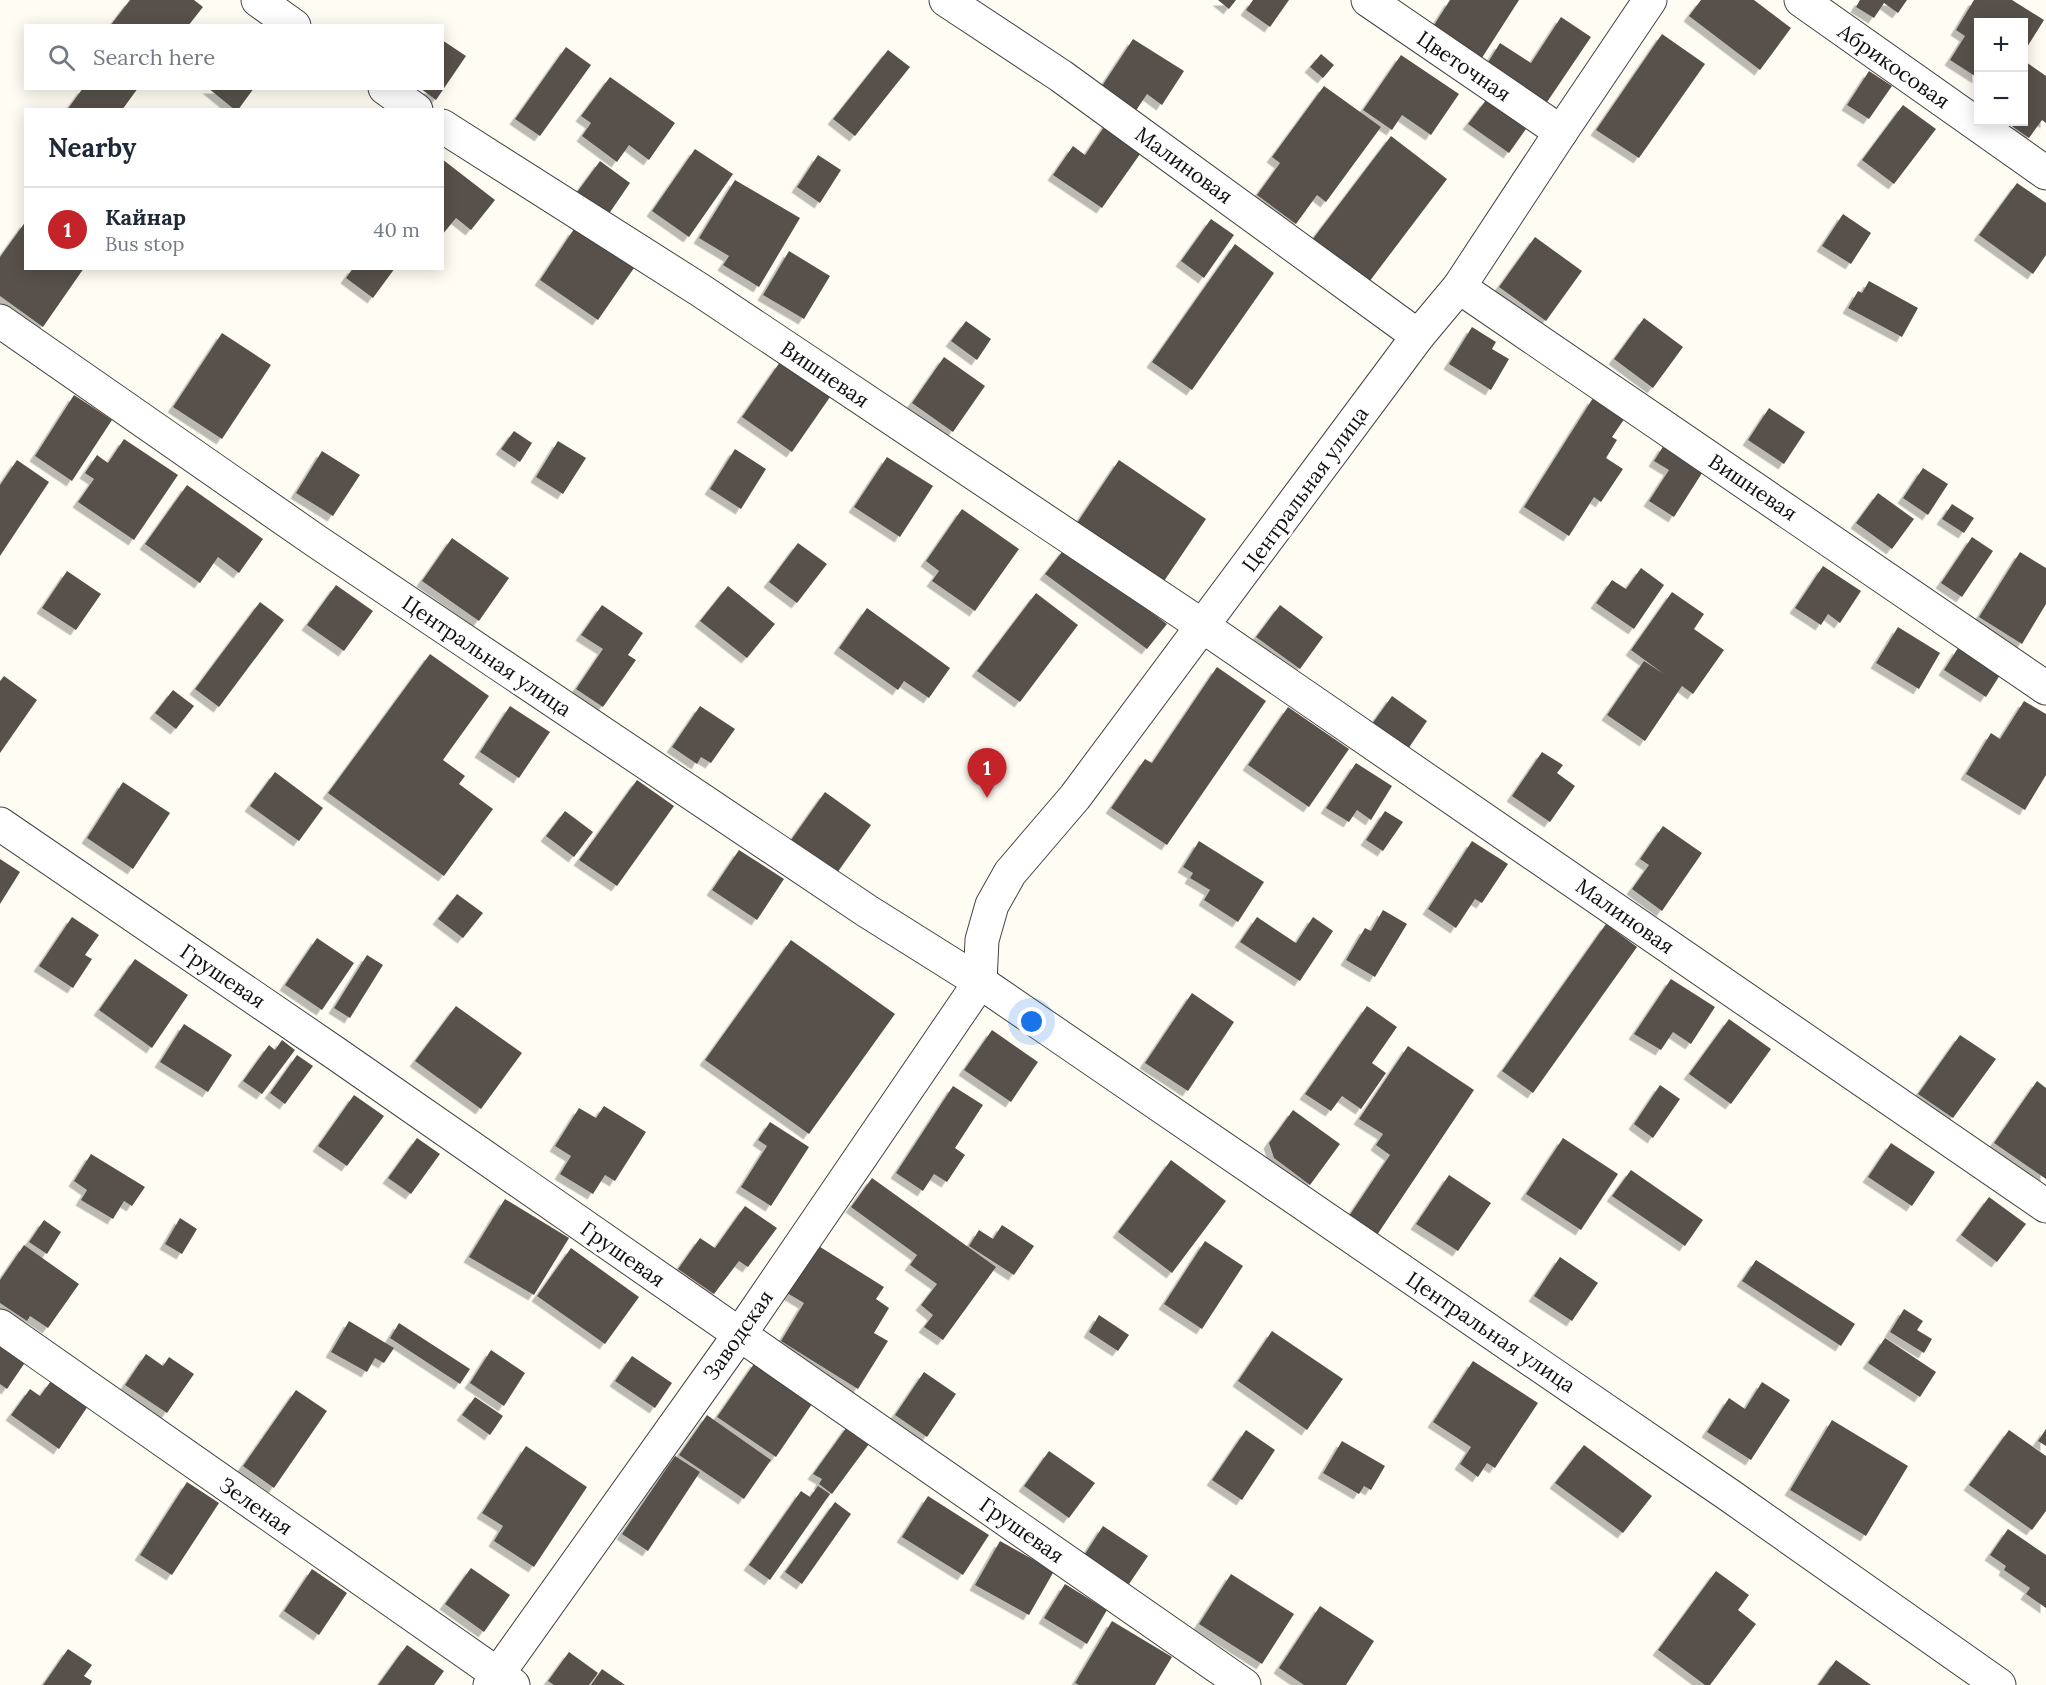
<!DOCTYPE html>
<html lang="en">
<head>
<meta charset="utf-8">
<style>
	body { margin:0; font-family:Lora,serif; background:#f2f2f3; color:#1f2937 }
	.controls { position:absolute; right:18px; top:18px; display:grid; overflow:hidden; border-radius:0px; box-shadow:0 3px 15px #0003 }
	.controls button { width:54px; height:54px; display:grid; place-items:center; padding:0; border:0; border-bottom:2px solid #e0e1e3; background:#fff; color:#1f2937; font:30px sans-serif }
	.you { position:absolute; left:1032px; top:1022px; width:21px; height:21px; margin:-15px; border:4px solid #fff; border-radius:50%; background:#1a73e8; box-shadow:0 0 0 9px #1a73e833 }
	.badge { display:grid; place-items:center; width:39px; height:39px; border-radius:50%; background:#c42429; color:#fff; font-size:20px; font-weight:700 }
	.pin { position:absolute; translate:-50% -50px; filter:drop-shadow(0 2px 3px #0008) }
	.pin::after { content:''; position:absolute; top:32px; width:21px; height:18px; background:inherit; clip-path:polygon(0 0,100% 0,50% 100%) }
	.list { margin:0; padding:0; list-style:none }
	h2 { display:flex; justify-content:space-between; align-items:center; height:78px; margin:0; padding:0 24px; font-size:26px }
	h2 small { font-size:20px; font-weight:400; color:#747a83 }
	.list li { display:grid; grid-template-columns:39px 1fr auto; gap:18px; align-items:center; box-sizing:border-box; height:84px; padding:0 24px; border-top:2px solid #e0e1e3 }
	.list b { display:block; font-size:22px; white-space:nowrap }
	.list p { margin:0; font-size:20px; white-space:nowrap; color:#747a83 }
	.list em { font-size:20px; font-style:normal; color:#747a83 }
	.icon { flex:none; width:33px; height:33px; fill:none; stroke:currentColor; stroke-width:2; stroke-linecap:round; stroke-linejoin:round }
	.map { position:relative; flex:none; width:2046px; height:1685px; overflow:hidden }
	.search { position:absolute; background:#fff; box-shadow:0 3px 15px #0003; left:24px; top:24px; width:420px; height:66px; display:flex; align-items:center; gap:15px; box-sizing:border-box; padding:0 21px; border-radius:0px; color:#747a83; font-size:22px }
	.panel { position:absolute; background:#fff; box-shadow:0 3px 15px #0003; left:24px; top:108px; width:420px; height:162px; border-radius:0px }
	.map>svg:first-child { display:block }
	.building { fill:#59514c; filter:url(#shadow) }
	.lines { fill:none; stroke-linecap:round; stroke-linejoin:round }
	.minor-casing { stroke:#434343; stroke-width:35 }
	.minor { stroke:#fff; stroke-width:33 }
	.labels { text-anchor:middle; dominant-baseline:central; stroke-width:6; stroke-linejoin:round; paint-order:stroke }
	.street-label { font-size:21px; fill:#101010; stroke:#fff }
</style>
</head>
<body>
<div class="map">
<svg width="2046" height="1685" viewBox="0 0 2046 1685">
	<defs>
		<filter id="shadow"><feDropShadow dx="-5.5" dy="5.5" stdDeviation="0" flood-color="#0004"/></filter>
	</defs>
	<rect width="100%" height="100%" fill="#fffdf3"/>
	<g class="building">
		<path d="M130,0H194L203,7L188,26H110Z"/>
		<path d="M1218,0H1236L1229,9Z"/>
		<path d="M1253,0H1289L1270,27L1246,10Z"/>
		<path d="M1450,0H1519L1478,64L1429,33Z"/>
		<path d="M1701,0H1754L1791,28L1760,70L1689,16Z"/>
		<path d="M1860,0H1907L1898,13L1884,3L1874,18L1856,7Z"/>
		<path d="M1974,0H2012L2044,20L2024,52V22H1978V78L1950,60L1965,36L1956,30Z"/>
		<path d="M1561,17L1591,37L1541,111L1482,72L1500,43L1531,63Z"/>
		<path d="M1662,34L1705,64L1639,158L1596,130Z"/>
		<path d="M1133,39L1184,71L1162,105L1147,94L1135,112L1100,89Z"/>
		<path d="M442,40L466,56L436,100L420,88H442Z"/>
		<path d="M566,47L591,65L540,136L515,119Z"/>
		<path d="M888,50L910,67L855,136L833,119Z"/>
		<path d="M1321,54L1334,65L1323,78L1310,67Z"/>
		<path d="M1401,55L1459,94L1431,135L1402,115L1392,130L1363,110Z"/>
		<path d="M2026,62L2046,76V123L2042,120L2029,138L2006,122H2024V65Z"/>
		<path d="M1869,71L1892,86L1869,119L1847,105Z"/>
		<path d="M610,77L675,123L649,160L629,145L617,162L582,136L591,123L581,116Z"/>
		<path d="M1324,86L1381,127L1326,202L1317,195L1296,224L1257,195L1280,163L1272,157Z"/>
		<path d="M83,88H138L122,110H67Z"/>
		<path d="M208,88H254L238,110H235Z"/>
		<path d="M1486,100L1526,129L1509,153L1468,124Z"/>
		<path d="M1903,105L1936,129L1894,184L1862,160Z"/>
		<path d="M1108,121L1145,147L1102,208L1053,175L1073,146L1085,155Z"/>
		<path d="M1391,136L1447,179L1366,286L1309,244Z"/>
		<path d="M695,149L733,174L689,237L652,211Z"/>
		<path d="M818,155L841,170L820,203L797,187Z"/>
		<path d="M442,159L495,200L471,230L456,218L442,235Z"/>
		<path d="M600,161L630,183L604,221L572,199Z"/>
		<path d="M735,180L800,218L759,287L723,265L729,256L699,238Z"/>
		<path d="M2017,183L2046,203V255L2033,274L1979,235Z"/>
		<path d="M1843,214L1871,233L1851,264L1822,246Z"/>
		<path d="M1211,219L1234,235L1204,278L1181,261Z"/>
		<path d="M26,221V268H84L43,327L0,296V257Z"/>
		<path d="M574,229L634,268L598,320L540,280Z"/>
		<path d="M1535,237L1582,271L1546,321L1499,287Z"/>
		<path d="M1235,244L1274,273L1192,390L1152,362Z"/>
		<path d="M789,251L830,276L804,319L763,295Z"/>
		<path d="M353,268H395L373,298L346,278Z"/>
		<path d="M1869,281L1918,308L1902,337L1848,308L1858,291L1862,293Z"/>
		<path d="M1644,318L1683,347L1653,388L1614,359Z"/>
		<path d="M966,321L991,339L977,360L951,341Z"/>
		<path d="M1472,327L1496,342L1492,349L1509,359L1491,390L1449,364Z"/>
		<path d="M222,333L271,365L222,439L173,407Z"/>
		<path d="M944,357L985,386L953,432L912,403Z"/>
		<path d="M780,362L830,397L792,452L742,417Z"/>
		<path d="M74,395L112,420L72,481L35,456Z"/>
		<path d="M1593,398L1625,418L1612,437L1617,440L1606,458L1623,469L1601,502L1594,497L1569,536L1524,507Z"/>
		<path d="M1769,408L1805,432L1784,464L1748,440Z"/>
		<path d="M514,431L532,443L520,462L501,449Z"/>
		<path d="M124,439L178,475L134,540L78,502L94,479L85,473L97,455L108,463Z"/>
		<path d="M558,441L586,458L563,494L536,477Z"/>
		<path d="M1664,445L1704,470L1674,517L1649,501L1669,470L1654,461Z"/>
		<path d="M735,449L766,469L741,509L710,489Z"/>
		<path d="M322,451L360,475L333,516L296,493Z"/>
		<path d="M887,457L933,486L900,537L854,507Z"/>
		<path d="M17,460L49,482L0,556V485Z"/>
		<path d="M1119,460L1206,519L1158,590L1071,532Z"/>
		<path d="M1923,468L1948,484L1928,515L1903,498Z"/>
		<path d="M187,485L263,539L239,573L218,557L200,583L145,544Z"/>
		<path d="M1878,493L1914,519L1892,549L1856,523Z"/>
		<path d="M1952,504L1974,518L1964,533L1942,519Z"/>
		<path d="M962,509L1019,549L975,611L932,581L939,571L926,561Z"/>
		<path d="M1972,537L1993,551L1962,597L1941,583Z"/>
		<path d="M452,538L509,578L479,621L422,581Z"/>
		<path d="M798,543L827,564L797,603L769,582Z"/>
		<path d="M1065,548L1167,624L1147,649L1045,574Z"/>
		<path d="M2020,552L2046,568V604L2022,644L1979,617Z"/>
		<path d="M1823,566L1861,591L1840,623L1828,614L1821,625L1795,608Z"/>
		<path d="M1641,568L1664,585L1634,629L1596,603L1612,580L1626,589Z"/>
		<path d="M67,571L101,594L76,630L42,608Z"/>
		<path d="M336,585L373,611L344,651L307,625Z"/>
		<path d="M728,586L775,624L747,658L700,621Z"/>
		<path d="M1672,592L1704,614L1694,629L1724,650L1693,694L1682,686L1645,741L1607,715L1644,661L1664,674L1631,650Z"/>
		<path d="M1036,593L1078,625L1020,702L977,671Z"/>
		<path d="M260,602L284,620L219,707L195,689Z"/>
		<path d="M602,605L643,633L628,655L636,660L603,707L576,689L603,649L581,635Z"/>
		<path d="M1280,605L1323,637L1300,669L1256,637Z"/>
		<path d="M867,608L950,668L929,698L904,681L898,690L839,648Z"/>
		<path d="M1898,627L1940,653L1919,689L1876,663Z"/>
		<path d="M1958,648L2000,675L1986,697L1944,670Z"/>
		<path d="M430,654L489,696L443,760L465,776L459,784L493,809L444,876L328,793Z"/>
		<path d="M1217,667L1266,701L1167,845L1111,808L1145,759L1152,763Z"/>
		<path d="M4,676L37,700L0,753V681Z"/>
		<path d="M173,690L194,706L176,729L155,713Z"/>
		<path d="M1392,696L1427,721L1408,749L1372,724Z"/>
		<path d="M2024,701L2046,714V775L2025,810L1966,774L1991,733L2000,739Z"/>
		<path d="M510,706L550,732L519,778L480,752Z"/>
		<path d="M700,706L735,729L711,763L701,757L697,764L672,747Z"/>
		<path d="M1288,707L1349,749L1309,807L1248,765Z"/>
		<path d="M1542,752L1563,765L1557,773L1575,786L1550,822L1512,796Z"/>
		<path d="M1356,763L1392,786L1371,820L1357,810L1349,822L1326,808Z"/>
		<path d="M275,772L323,808L299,841L250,806Z"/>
		<path d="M637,780L674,806L617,886L579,860Z"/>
		<path d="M123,782L170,813L133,869L87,838Z"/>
		<path d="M825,792L871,825L837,873L791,840Z"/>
		<path d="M565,811L593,832L574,857L546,836Z"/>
		<path d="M1385,811L1403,822L1383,851L1366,840Z"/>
		<path d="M1663,826L1702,853L1662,911L1632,889L1649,865L1640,859Z"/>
		<path d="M1199,841L1264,882L1238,922L1204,900L1210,890L1190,878L1193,873L1183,867Z"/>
		<path d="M1472,841L1508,864L1482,903L1475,899L1456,928L1428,909Z"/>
		<path d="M739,850L784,879L757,920L712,890Z"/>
		<path d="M0,859L20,872L0,904Z"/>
		<path d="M457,894L483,913L463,938L438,919Z"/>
		<path d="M1383,910L1407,924L1375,977L1346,960L1365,928L1371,931Z"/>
		<path d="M72,917L99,935L85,955L92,959L73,988L39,966Z"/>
		<path d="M1257,917L1296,943L1313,917L1333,931L1300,981L1240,942Z"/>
		<path d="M1606,924L1637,947L1533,1093L1502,1071Z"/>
		<path d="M317,938L354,963L322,1010L285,985Z"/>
		<path d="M791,940L895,1014L809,1134L705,1060Z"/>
		<path d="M367,955L383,965L350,1018L334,1008Z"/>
		<path d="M135,959L188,995L152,1048L99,1010Z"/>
		<path d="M1671,979L1715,1007L1691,1044L1673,1032L1661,1050L1634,1034Z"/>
		<path d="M1192,993L1234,1022L1188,1091L1145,1063Z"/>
		<path d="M456,1006L522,1053L481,1109L415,1061Z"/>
		<path d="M1367,1006L1397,1027L1372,1063L1386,1073L1361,1109L1342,1096L1331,1111L1305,1094Z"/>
		<path d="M1729,1019L1771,1049L1731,1104L1689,1074Z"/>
		<path d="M184,1024L232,1055L208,1092L160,1062Z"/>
		<path d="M992,1030L1038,1062L1011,1102L964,1070Z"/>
		<path d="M1960,1035L1996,1059L1953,1118L1918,1094Z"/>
		<path d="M282,1040L295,1050L262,1094L243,1081L269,1045L275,1050Z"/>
		<path d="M1408,1046L1474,1090L1373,1241L1345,1222L1390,1155L1376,1145L1383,1134L1359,1119Z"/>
		<path d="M297,1055L313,1066L285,1104L270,1093Z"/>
		<path d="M2037,1081L2046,1088V1179L1994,1143Z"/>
		<path d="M1660,1085L1680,1099L1653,1138L1634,1124Z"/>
		<path d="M953,1086L983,1105L955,1148L965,1155L947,1182L934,1174L923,1191L896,1173Z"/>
		<path d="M354,1095L384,1116L347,1166L318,1146Z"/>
		<path d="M604,1106L646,1132L615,1181L605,1175L593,1194L560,1174L571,1156L555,1146L579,1108L596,1118Z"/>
		<path d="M1293,1110L1340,1144L1310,1185L1274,1158L1269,1143Z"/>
		<path d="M770,1122L809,1147L771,1206L741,1187L767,1146L758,1140Z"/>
		<path d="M417,1138L440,1154L411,1194L388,1178Z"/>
		<path d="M1563,1138L1618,1174L1581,1230L1526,1194Z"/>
		<path d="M1891,1143L1935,1172L1912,1206L1868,1177Z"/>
		<path d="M91,1154L145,1187L132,1206L124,1201L113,1219L81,1200L87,1190L74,1181Z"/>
		<path d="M1171,1160L1226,1201L1172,1273L1118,1232Z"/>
		<path d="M1631,1170L1703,1220L1685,1246L1612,1196Z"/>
		<path d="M1449,1175L1491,1203L1458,1251L1416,1224Z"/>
		<path d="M872,1178L996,1267L943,1340L924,1327L933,1315L921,1305L937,1284L910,1265L917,1255L851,1207Z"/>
		<path d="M1989,1197L2026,1224L1997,1262L1961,1235Z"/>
		<path d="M505,1199L569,1238L534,1295L469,1257Z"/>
		<path d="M745,1206L777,1228L748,1267L739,1261L714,1294L678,1269L700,1238L715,1248Z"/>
		<path d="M180,1218L197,1229L182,1254L165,1244Z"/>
		<path d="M44,1220L61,1232L47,1254L29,1242Z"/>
		<path d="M1002,1225L1034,1246L1014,1275L969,1246L979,1230L993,1239Z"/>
		<path d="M1205,1241L1243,1266L1202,1329L1164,1304Z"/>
		<path d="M24,1245L79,1284L48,1328L30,1316L27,1321L0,1303V1280Z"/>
		<path d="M817,1245L884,1287L876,1299L889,1308L874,1333L888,1341L858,1389L781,1341L804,1303L787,1293Z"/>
		<path d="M571,1248L639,1297L605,1344L537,1296Z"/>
		<path d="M1560,1257L1598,1283L1572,1321L1534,1296Z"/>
		<path d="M1756,1260L1855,1324L1841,1346L1742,1281Z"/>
		<path d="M1904,1309L1923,1321L1917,1330L1932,1339L1924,1353L1890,1332Z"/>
		<path d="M1099,1315L1129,1335L1118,1351L1089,1332Z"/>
		<path d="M349,1321L394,1348L384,1363L375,1358L367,1372L331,1352Z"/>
		<path d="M399,1323L470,1369L460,1384L390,1338Z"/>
		<path d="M1272,1331L1343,1379L1307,1430L1238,1381Z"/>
		<path d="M1885,1338L1936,1372L1920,1397L1868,1363Z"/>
		<path d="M0,1344L26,1361L7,1389L0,1384Z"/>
		<path d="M491,1350L525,1373L504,1406L470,1383Z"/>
		<path d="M146,1354L163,1366L169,1357L194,1374L167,1413L125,1385Z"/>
		<path d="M632,1356L672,1383L655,1408L615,1381Z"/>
		<path d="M756,1361L814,1401L776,1457L717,1417Z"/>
		<path d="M1473,1361L1538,1403L1495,1468L1487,1463L1478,1477L1460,1464L1471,1447L1433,1422Z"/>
		<path d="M924,1372L956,1394L927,1437L895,1415Z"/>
		<path d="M51,1381L88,1406L59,1449L11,1415L30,1389L40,1396Z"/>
		<path d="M1762,1382L1790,1400L1751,1460L1707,1432L1729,1398L1745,1409Z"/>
		<path d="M296,1390L327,1411L274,1488L243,1466Z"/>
		<path d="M475,1397L503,1416L490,1435L462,1415Z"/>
		<path d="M707,1415L771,1460L744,1499L679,1455Z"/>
		<path d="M1832,1420L1908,1466L1866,1536L1790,1490Z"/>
		<path d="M849,1424L872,1440L832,1494L819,1484L822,1479L813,1474Z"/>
		<path d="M2046,1429V1446L2038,1441Z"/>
		<path d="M1246,1430L1275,1450L1242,1500L1212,1480Z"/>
		<path d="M2009,1430L2046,1456V1511L2032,1530L1969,1485Z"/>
		<path d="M1342,1441L1385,1466L1371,1490L1364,1486L1359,1494L1323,1473Z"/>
		<path d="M1584,1445L1652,1496L1623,1533L1555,1483Z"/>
		<path d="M526,1446L587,1487L534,1567L494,1541L503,1526L482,1513Z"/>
		<path d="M1049,1451L1095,1483L1069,1518L1024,1486Z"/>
		<path d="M675,1456L700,1472L648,1551L622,1534Z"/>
		<path d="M187,1482L219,1503L172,1575L140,1555Z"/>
		<path d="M818,1486L830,1494L770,1580L749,1565L801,1491L810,1497Z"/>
		<path d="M928,1496L989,1535L963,1575L902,1537Z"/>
		<path d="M835,1502L851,1514L802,1584L785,1572Z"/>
		<path d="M1103,1526L1148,1556L1127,1587L1083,1557Z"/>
		<path d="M2008,1529L2046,1555V1608L2026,1594L2030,1588L2004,1570L2006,1566L1990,1555Z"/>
		<path d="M1000,1541L1054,1571L1029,1615L975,1585Z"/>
		<path d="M471,1568L510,1595L484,1632L445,1604Z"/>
		<path d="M312,1569L347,1593L319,1635L284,1611Z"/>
		<path d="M1716,1571L1749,1595L1738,1610L1756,1624L1710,1685H1705L1658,1650Z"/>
		<path d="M1231,1574L1294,1614L1262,1664L1199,1624Z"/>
		<path d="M1065,1584L1107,1610L1087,1644L1044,1618Z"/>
		<path d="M1320,1606L1374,1641L1346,1685H1304L1279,1668Z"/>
		<path d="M1112,1621L1172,1657L1155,1685H1079L1075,1683Z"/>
		<path d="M407,1645L444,1671L434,1685H378Z"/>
		<path d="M68,1649L92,1665L84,1676L92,1681L90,1685H43Z"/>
		<path d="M569,1652L598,1673L589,1685H554L548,1681Z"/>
		<path d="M1836,1660L1871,1685H1818Z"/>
		<path d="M602,1669L625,1685H591Z"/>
	</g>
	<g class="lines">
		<g class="minor-casing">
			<g id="minor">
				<path d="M258,0L294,26"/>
				<path d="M946,0L1061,76L1418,336"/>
				<path d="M1368,0L1561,132"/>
				<path d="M1801,0L2046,173"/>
				<path d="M385,88L416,110"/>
				<path d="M442,126L700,290L1204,627L2046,1206"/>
				<path d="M1459,287L2046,688"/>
				<path d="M0,321L316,541L867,911L980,982L1729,1495L1999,1685"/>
				<path d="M0,824L338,1055L1244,1685"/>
				<path d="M980,982L982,940L992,905L1010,873L1075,797L1418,336L1459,287L1561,132L1650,0"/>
				<path d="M0,1326L513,1685"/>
				<path d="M490,1685L740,1334L980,982"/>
			</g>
		</g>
		<use href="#minor" class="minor"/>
	</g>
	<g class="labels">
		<g class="street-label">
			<text transform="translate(1464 66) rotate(34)">Цветочная</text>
			<text transform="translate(1894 66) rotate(35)">Абрикосовая</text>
			<text transform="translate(1184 165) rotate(36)">Малиновая</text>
			<text transform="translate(825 374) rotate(34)">Вишневая</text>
			<text transform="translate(1753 487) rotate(34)">Вишневая</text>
			<text transform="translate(1305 489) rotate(-54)">Центральная улица</text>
			<text transform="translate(487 656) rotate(34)">Центральная улица</text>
			<text transform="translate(1625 916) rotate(35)">Малиновая</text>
			<text transform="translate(223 976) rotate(34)">Грушевая</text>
			<text transform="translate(623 1254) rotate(35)">Грушевая</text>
			<text transform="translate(1491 1332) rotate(34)">Центральная улица</text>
			<text transform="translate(738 1335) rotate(-55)">Заводская</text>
			<text transform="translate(256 1506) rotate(35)">Зеленая</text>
			<text transform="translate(1022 1530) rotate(35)">Грушевая</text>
		</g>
	</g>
</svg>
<div class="controls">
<button>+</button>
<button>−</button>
</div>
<div class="you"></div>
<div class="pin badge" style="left:987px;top:798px">1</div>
<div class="search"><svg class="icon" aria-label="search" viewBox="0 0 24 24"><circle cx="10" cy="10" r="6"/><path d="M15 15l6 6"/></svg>Search here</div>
<section class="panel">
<h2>Nearby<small></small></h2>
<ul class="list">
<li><span class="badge">1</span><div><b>Кайнар</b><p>Bus stop</p></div><em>40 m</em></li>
</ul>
</section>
</div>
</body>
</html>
